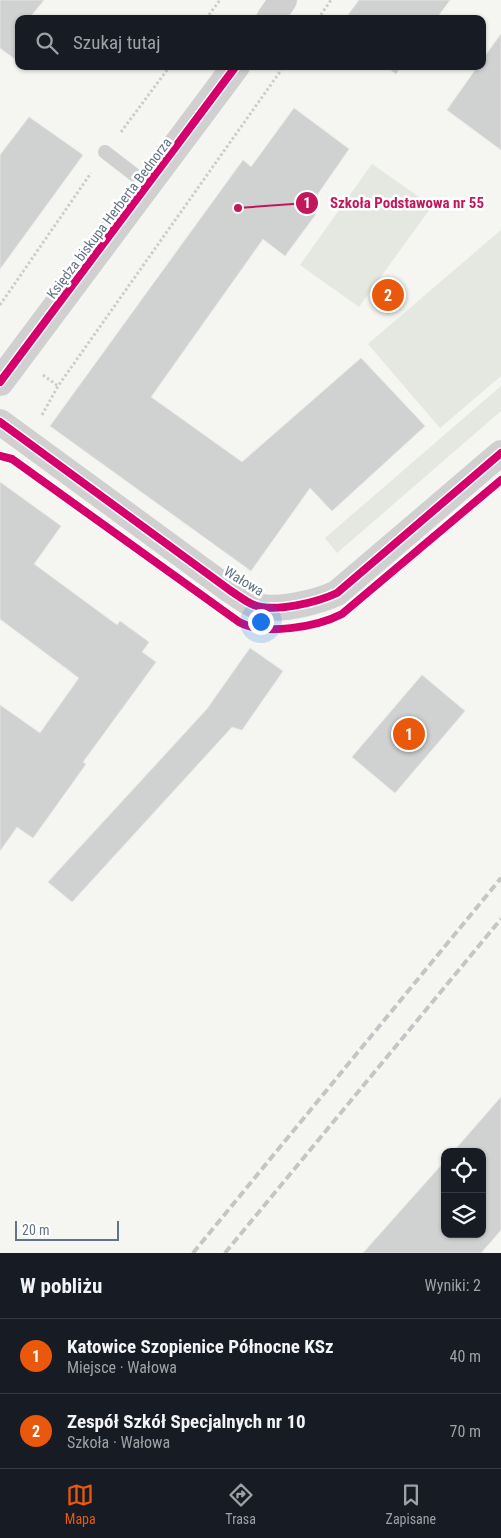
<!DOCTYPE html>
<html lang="pl">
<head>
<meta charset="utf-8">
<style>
	body { margin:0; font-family:"Roboto Condensed",sans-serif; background:#242831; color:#f1f3f6 }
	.controls { position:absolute; right:15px; bottom:15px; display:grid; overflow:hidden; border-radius:10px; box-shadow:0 1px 4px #0004 }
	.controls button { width:45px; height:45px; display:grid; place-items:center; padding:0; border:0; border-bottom:1px solid #363941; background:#171b24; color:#f1f3f6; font:25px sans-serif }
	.scale { position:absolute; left:15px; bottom:12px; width:104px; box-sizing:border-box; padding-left:5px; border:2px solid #627485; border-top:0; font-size:14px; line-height:18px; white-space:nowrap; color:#627485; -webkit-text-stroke:4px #fff; paint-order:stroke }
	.you { position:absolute; left:260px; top:621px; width:18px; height:18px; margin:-12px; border:4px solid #fff; border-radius:50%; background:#1a73e8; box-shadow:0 0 0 8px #1a73e833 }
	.badge { display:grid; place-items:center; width:32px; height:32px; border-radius:50%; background:#ea580c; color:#fff; font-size:16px; font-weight:700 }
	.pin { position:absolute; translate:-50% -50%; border:2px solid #fff; box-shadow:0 1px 5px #0006 }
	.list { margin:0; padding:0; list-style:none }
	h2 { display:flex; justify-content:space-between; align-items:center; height:65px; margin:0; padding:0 20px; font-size:21px }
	h2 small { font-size:16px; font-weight:400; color:#9ea1a6 }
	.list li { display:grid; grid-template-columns:32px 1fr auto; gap:15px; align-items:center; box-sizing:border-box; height:75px; padding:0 20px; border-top:1px solid #363941 }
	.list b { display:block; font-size:19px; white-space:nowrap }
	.list p { margin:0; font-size:16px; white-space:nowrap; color:#9ea1a6 }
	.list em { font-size:16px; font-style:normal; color:#9ea1a6 }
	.icon { flex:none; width:28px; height:28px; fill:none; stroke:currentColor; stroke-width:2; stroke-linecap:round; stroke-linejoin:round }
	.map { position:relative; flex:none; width:501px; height:1253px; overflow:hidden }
	.search { position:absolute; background:#171b24; box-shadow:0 1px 4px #0004; left:15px; right:15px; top:15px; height:55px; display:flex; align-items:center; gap:12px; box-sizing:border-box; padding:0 18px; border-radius:10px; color:#9ea1a6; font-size:19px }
	.sheet { height:215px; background:#171b24 }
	nav { display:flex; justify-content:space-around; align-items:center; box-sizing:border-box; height:70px; border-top:1px solid #363941; background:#171b24; font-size:14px; color:#9ea1a6 }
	nav a { display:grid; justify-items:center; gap:2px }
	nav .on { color:#ea580c }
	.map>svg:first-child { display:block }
	.green { fill:#e4e8e0 }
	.building { fill:#d0d1d1; stroke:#e4e4e2 }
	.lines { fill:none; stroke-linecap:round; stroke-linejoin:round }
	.path { stroke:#cdcdcd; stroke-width:3; stroke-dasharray:2.5 2.5; stroke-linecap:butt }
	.service { stroke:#d0d0d1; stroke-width:14 }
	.minor { stroke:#d0d0d1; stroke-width:26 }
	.tertiary { stroke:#d0d0d1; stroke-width:28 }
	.rail { stroke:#c5c5c6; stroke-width:4; stroke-dasharray:8 4; stroke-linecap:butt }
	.cycleway-casing { stroke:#fff; stroke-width:11 }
	.cycleway { stroke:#d6006c; stroke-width:8 }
	.labels { text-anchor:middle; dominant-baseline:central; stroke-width:5; stroke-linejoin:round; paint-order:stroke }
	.street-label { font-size:14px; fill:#627485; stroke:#fff }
	.leader { fill:none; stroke:#c2185b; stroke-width:2 }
	.callout-dot { fill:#c2185b; stroke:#fff; stroke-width:2 }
	.mark-label { font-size:15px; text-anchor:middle; font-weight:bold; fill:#fff }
	.callout-label { font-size:15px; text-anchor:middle; font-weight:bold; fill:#c2185b; stroke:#fff; stroke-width:5; stroke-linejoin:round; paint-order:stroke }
</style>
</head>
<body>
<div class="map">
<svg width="501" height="1253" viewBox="0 0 501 1253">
	<rect width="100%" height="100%" fill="#f5f5f2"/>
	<g class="green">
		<path d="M372,164L432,206L359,307L300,265Z"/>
		<path d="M501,230V376L440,428L368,344Z"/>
		<path d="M501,386V411L337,553L325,538Z"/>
	</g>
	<g class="building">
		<path d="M0,0H44L31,16L35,19H19V62L0,48Z"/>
		<path d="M359,0H450L436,19H345Z"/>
		<path d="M501,34V150L447,110L478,66H482V60Z"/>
		<path d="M385,66H402L396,74Z"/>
		<path d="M294,108L349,149L308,208L316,214L285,256L263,239L151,397L242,462L361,358L425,426L332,511L310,488L251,571L50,426L243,160L251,167Z"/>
		<path d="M29,117L83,155L0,269V155Z"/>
		<path d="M0,482L61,526L34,564L117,625L120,621L149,642L142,652L156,662L83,762L86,764L33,838L17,827L0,851V705L40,733L79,678L0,619Z"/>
		<path d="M250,648L283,671L242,730L232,727L72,902L48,882L207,709Z"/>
		<path d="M422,675L465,711L395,793L352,757Z"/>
		<path d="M501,1097V1230L481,1253H363L445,1161V1234H482V1152H453Z"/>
	</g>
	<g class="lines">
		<g class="path">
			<path d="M206,19L220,0"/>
			<path d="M318,19L331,0"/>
			<path d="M121,132L170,66"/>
			<path d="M0,305L91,173"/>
			<path d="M43,375L58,386"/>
			<path d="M42,415L58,386L284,66"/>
		</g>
		<path class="service" d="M105,152L149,186"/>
		<path class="minor" d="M0,422L231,591C239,596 246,602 254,605C275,613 318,602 337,593L501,453"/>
		<g class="tertiary">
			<path d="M270,19L283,0"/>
			<path d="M0,382L236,66"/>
		</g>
		<g class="rail">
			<path d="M193,1253L501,878"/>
			<path d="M225,1253L501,919"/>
		</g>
		<g class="cycleway-casing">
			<g id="cycleway">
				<path d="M0,382L236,66"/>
				<path d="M0,422L231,591C239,596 246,602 254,605C275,613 318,602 337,593L501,453"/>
				<path d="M0,456L12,459L239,622C264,636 317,627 342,614L501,480"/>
			</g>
		</g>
		<use href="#cycleway" class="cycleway"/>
	</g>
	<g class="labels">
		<g class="street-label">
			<text transform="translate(109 218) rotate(-53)">Księdza biskupa Herberta Bednorza</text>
			<text transform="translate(244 581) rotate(31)">Wałowa</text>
		</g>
	</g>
	<path class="leader" d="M238 208L307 203"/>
	<g class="callout-dot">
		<circle cx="238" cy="208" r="5"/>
		<circle cx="307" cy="203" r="12"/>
	</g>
	<g class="mark-label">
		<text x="307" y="208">1</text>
	</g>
	<g class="callout-label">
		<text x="407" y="208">Szkoła Podstawowa nr 55</text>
	</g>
</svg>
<div class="controls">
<button><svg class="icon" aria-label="locate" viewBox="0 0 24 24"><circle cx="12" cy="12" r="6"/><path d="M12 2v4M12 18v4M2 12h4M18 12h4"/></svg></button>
<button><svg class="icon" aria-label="layers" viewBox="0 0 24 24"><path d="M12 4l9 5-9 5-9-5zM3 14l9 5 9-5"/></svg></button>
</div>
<div class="scale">20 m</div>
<div class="you"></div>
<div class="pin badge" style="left:409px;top:734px">1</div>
<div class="pin badge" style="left:388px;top:295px">2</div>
<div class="search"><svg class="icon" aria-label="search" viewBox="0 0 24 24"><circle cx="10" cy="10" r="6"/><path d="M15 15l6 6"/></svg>Szukaj tutaj</div>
</div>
<section class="sheet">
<h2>W pobliżu<small>Wyniki: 2</small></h2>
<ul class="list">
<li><span class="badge">1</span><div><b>Katowice Szopienice Północne KSz</b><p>Miejsce · Wałowa</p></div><em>40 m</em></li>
<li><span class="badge">2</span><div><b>Zespół Szkół Specjalnych nr 10</b><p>Szkoła · Wałowa</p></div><em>70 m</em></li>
</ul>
</section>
<nav>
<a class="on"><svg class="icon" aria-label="map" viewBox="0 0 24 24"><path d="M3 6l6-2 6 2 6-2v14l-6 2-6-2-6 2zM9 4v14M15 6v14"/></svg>Mapa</a>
<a><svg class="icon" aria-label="directions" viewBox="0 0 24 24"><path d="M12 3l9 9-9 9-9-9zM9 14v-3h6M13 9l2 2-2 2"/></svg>Trasa</a>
<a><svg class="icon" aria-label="saved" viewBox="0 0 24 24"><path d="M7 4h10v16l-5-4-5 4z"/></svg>Zapisane</a>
</nav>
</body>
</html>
